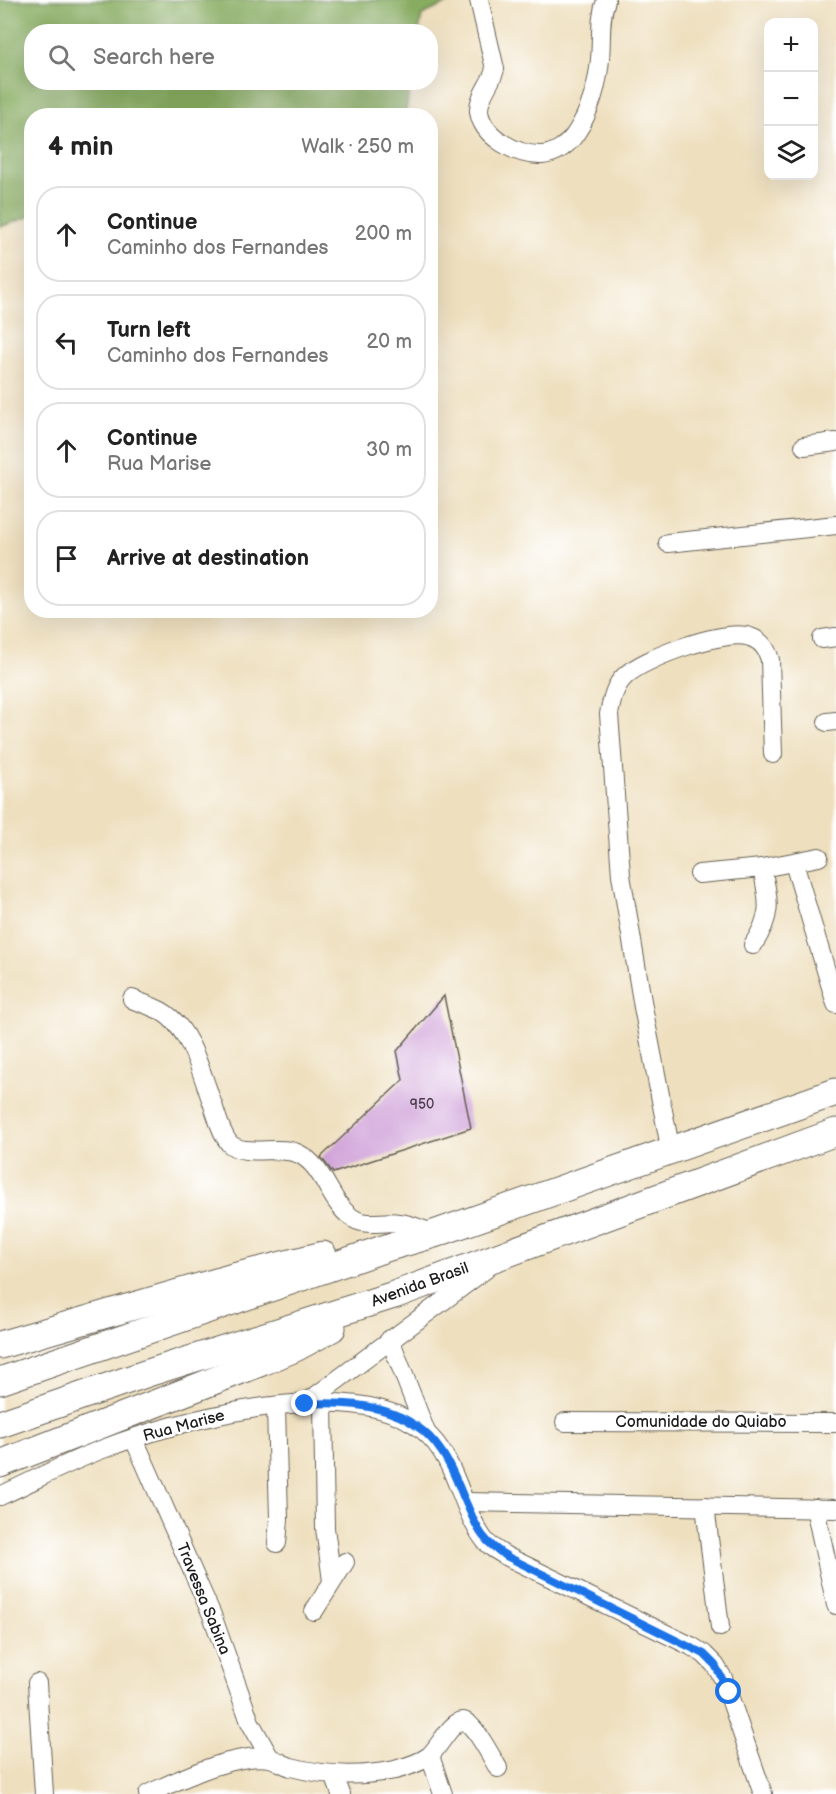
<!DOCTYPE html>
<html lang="en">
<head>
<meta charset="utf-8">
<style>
	body { margin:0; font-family:"Balsamiq Sans",sans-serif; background:#f6f6f6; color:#222 }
	.controls { position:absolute; right:18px; top:18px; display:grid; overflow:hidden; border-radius:12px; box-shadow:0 6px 24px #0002 }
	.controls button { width:54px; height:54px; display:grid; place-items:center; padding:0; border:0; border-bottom:2px solid #e0e0e0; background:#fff; color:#222; font:30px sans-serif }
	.stop { position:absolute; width:18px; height:18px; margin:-14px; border:4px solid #1a73e8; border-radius:50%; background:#fff }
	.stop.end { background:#1a73e8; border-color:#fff; box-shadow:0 2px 6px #0008 }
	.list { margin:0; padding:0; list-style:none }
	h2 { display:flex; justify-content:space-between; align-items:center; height:78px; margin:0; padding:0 24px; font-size:26px }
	h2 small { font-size:20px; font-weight:400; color:#767676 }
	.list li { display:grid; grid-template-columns:39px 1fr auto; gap:18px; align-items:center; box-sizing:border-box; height:96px; margin:0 12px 12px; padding:0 12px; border:2px solid #e0e0e0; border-radius:24px }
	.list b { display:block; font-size:22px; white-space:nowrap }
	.list p { margin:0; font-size:20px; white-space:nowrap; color:#767676 }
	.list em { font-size:20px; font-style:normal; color:#767676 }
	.icon { flex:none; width:33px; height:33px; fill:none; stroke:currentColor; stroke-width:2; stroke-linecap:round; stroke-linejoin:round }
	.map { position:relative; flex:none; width:836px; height:1794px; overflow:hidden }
	.search { position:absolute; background:#fff; box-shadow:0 6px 24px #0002; left:24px; top:24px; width:414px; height:66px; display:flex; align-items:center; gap:15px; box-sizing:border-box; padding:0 21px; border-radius:24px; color:#767676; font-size:22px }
	.panel { position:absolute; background:#fff; box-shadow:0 6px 24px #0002; left:24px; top:108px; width:414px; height:510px; border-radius:24px }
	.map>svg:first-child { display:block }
	.forest { fill:#87ac60; stroke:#52643e; stroke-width:1.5 }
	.building { fill:#cd9dd7 }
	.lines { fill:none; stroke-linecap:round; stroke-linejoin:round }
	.minor-casing { stroke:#666055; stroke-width:20 }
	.highway-casing { stroke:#666055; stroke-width:29 }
	.minor { stroke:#fff; stroke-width:18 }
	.highway { stroke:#fff; stroke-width:27 }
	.route { stroke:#1a73e8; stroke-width:8 }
	.labels { text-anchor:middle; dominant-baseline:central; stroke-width:5; stroke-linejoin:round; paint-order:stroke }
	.number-label { font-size:14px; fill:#483c4b }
	.street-label { font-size:16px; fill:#1c1c1c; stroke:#fff }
</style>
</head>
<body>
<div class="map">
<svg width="836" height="1794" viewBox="0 0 836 1794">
	<rect width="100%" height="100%" fill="#fff"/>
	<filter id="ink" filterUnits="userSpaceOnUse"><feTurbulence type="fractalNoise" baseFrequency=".0167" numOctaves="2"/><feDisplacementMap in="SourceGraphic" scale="12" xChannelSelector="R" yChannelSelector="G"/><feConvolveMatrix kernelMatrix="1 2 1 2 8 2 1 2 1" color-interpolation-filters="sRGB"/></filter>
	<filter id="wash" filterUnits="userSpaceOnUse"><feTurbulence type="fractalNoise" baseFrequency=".008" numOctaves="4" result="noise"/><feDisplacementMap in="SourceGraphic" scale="24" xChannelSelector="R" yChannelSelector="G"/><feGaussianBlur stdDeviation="1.35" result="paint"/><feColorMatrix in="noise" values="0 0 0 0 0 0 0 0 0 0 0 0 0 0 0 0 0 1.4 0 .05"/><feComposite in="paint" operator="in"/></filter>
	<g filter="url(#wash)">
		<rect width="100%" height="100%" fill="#eedfbe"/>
		<path class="forest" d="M0,0H455L422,15L419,31L32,32V82L411,83L405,115L32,116L31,216L0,227Z"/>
		<g id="blocks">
			<path class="building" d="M444,996L471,1128L333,1173L321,1157L403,1080L397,1051Z"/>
		</g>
	</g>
	<g filter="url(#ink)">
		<use href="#blocks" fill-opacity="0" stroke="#666055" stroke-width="1.5"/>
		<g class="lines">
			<g class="minor-casing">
				<g id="minor">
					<path d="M479,0L495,69C492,83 478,96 479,111C482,137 518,156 542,155C556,154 569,144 576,133C590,112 598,84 600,59C602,39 599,19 606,0"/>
					<path d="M804,446L836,442"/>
					<path d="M668,543L836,525"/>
					<path d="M822,639L836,637"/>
					<path d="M827,722L836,721"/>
					<path d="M794,863L836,1004"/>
					<path d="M699,874L762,868L819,857"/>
					<path d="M753,945C773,914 769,902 762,868"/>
					<path d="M132,999C141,1003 152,1006 161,1011C191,1027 202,1076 213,1105C217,1117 221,1133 229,1143C243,1158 280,1144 299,1154C324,1166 329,1201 351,1217C365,1228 383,1220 399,1223C411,1224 423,1230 434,1234"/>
					<path d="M671,1152L643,1007L621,875L609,714C612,700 614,686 625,676C643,658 726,628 750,637C762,641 767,649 770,660L773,754"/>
					<path d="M390,1339L426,1432"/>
					<path d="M323,1403L325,1528L332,1581"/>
					<path d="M305,1404L486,1269"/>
					<path d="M276,1407L279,1519L277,1543"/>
					<path d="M565,1422L836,1423"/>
					<path d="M134,1439L212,1615L250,1722L270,1758"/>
					<path d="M0,1496C35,1480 68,1462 103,1449C180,1419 355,1372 424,1431C457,1459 459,1504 483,1538C489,1547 499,1552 508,1557L691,1646L704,1654L715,1665L723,1678L763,1794"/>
					<path d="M466,1502L836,1509"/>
					<path d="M705,1506L720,1627"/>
					<path d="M815,1508L836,1605"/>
					<path d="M314,1611L345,1562"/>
					<path d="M37,1683L44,1794"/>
					<path d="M430,1756L443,1794"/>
					<path d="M334,1775L341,1794"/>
					<path d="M148,1794C179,1780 235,1752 270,1758C277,1760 284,1765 291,1767C325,1776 360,1777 395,1770C406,1767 420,1763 429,1756C438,1749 451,1721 463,1721C473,1721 492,1758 498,1768"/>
				</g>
			</g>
			<g class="highway-casing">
				<g id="highway">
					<path d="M0,1345L237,1276L323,1255"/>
					<path d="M0,1381L389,1247L434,1234L836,1092"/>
					<path d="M0,1424L148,1373L394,1295L836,1132"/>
					<path d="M0,1464L262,1362L295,1348L332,1328"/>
				</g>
			</g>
			<use href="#minor" class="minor"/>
			<use href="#highway" class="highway"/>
		</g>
	</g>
	<g class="lines" filter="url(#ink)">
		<path class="route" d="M305,1404C354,1401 411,1406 441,1451C451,1465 457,1481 463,1496C477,1526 478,1539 508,1557L704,1654L715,1665L729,1692"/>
	</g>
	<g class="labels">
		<g class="number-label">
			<text x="422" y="1104">950</text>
		</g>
		<g class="street-label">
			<text transform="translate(420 1285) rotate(-20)">Avenida Brasil</text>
			<text x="701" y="1422">Comunidade do Quiabo</text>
			<text transform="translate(184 1426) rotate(-15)">Rua Marise</text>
			<text transform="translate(203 1599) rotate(68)">Travessa Sabina</text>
		</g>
	</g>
</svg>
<div class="controls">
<button>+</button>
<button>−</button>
<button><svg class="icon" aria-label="layers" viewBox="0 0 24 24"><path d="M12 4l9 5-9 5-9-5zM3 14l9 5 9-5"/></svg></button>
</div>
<div class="stop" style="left:729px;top:1692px"></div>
<div class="stop end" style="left:305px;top:1404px"></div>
<div class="search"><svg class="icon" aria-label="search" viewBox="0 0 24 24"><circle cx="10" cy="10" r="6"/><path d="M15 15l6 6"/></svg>Search here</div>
<section class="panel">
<h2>4 min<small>Walk · 250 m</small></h2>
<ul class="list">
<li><svg class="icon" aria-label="ahead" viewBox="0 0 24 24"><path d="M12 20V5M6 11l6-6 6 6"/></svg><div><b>Continue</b><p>Caminho dos Fernandes</p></div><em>200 m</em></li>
<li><svg class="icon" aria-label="left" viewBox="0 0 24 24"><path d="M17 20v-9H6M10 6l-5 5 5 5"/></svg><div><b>Turn left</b><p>Caminho dos Fernandes</p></div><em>20 m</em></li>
<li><svg class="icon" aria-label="ahead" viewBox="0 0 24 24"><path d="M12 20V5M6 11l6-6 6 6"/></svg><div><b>Continue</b><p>Rua Marise</p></div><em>30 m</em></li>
<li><svg class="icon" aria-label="arrive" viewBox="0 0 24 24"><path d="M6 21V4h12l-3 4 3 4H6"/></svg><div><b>Arrive at destination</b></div></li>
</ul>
</section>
</div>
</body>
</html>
